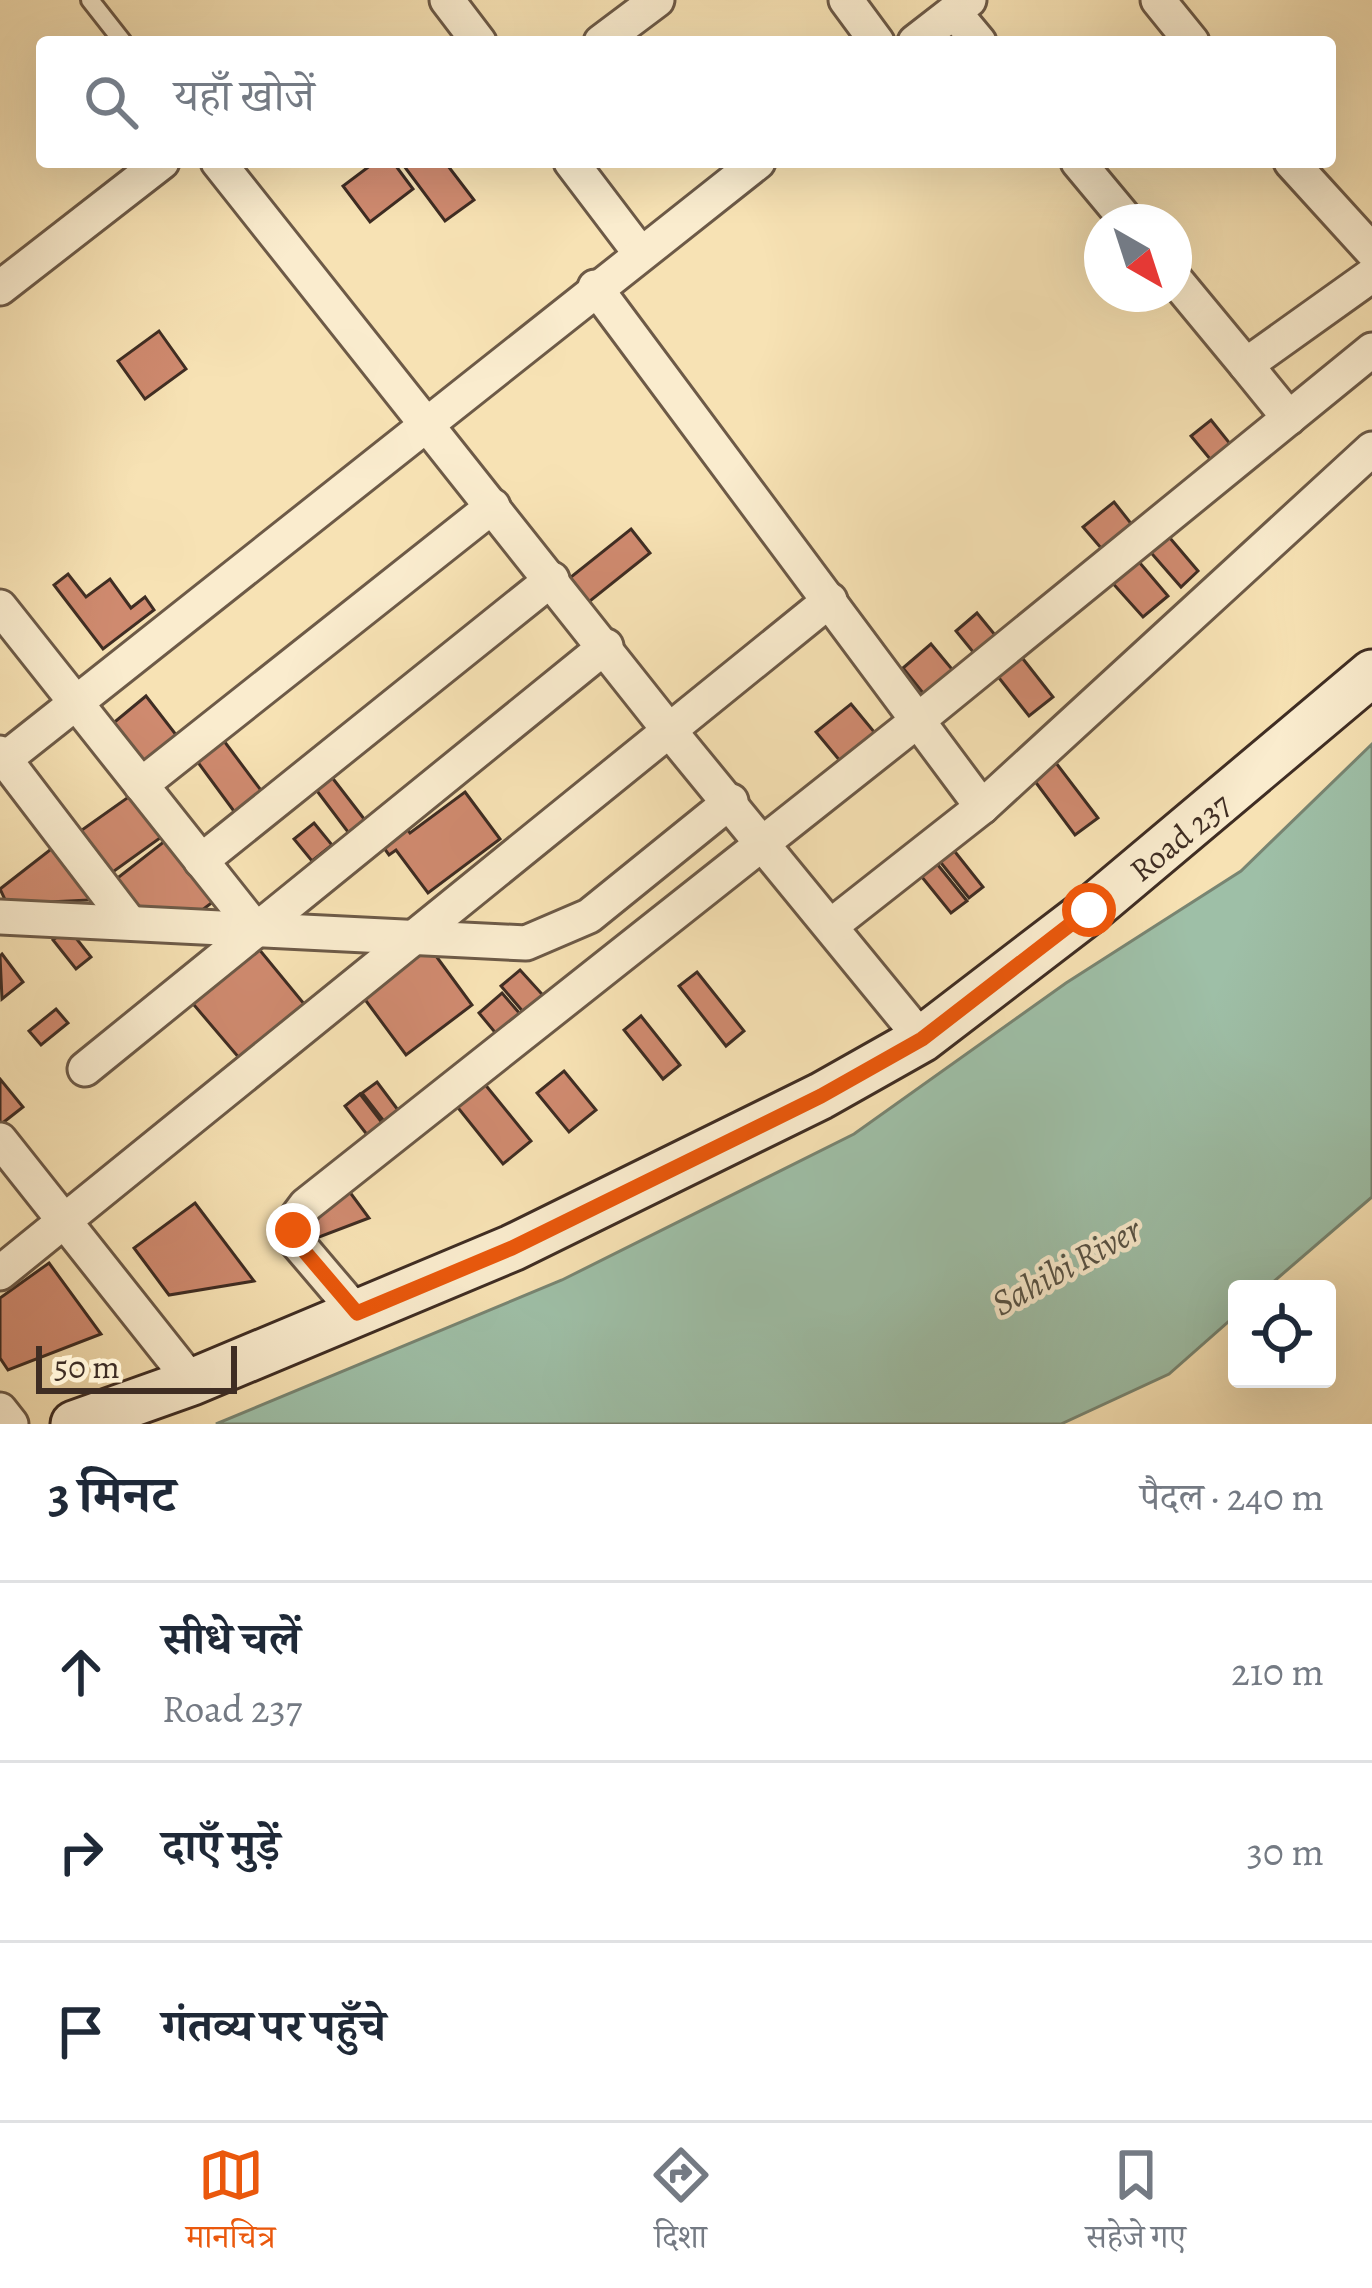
<!DOCTYPE html>
<html lang="hi">
<head>
<meta charset="utf-8">
<style>
	body { margin:0; font-family:Alegreya,"Noto Serif Devanagari",serif; background:#f6f6f7; color:#1f2937 }
	.controls { position:absolute; right:36px; bottom:36px; display:grid; overflow:hidden; border-radius:12px; box-shadow:0 12px 48px #0002 }
	.controls button { width:108px; height:108px; display:grid; place-items:center; padding:0; border:0; border-bottom:3px solid #e0e1e3; background:#fff; color:#1f2937; font:60px sans-serif }
	.compass { position:absolute; left:1084px; top:204px; width:108px; height:108px; border-radius:50%; background:#fff; box-shadow:0 12px 48px #0002; rotate:141deg }
	.scale { position:absolute; left:36px; bottom:30px; width:201px; box-sizing:border-box; padding-left:12px; border:6px solid #3f2d23; border-top:0; font-size:33px; line-height:42px; white-space:nowrap; color:#3f2d23; -webkit-text-stroke:9px #faecce; paint-order:stroke }
	.stop { position:absolute; width:36px; height:36px; margin:-27px; border:9px solid #ea580c; border-radius:50%; background:#fff }
	.stop.end { background:#ea580c; border-color:#fff; box-shadow:0 3px 12px #0008 }
	.list { margin:0; padding:0; list-style:none }
	h2 { display:flex; justify-content:space-between; align-items:center; height:156px; margin:0; padding:0 48px; font-size:51px }
	h2 small { font-size:39px; font-weight:400; color:#747a83 }
	.list li { display:grid; grid-template-columns:78px 1fr auto; gap:36px; align-items:center; box-sizing:border-box; height:180px; padding:0 48px; border-top:3px solid #e0e1e3 }
	.list b { display:block; font-size:45px; white-space:nowrap }
	.list p { margin:0; font-size:39px; white-space:nowrap; color:#747a83 }
	.list em { font-size:39px; font-style:normal; color:#747a83 }
	.icon { flex:none; width:66px; height:66px; fill:none; stroke:currentColor; stroke-width:2; stroke-linecap:round; stroke-linejoin:round }
	.map { position:relative; flex:none; width:1372px; height:1424px; overflow:hidden }
	.search { position:absolute; background:#fff; box-shadow:0 12px 48px #0002; left:36px; right:36px; top:36px; height:132px; display:flex; align-items:center; gap:30px; box-sizing:border-box; padding:0 42px; border-radius:12px; color:#747a83; font-size:45px }
	.sheet { height:696px; background:#fff }
	nav { display:flex; justify-content:space-around; align-items:center; box-sizing:border-box; height:168px; border-top:3px solid #e0e1e3; background:#fff; font-size:33px; color:#747a83 }
	nav a { display:grid; justify-items:center; gap:6px }
	nav .on { color:#ea580c }
	.map>svg:first-child { display:block }
	.water { fill:#9ebfa7; stroke:#788572; stroke-width:3 }
	.building { fill:#cf8a6f; stroke:#3f2d23; stroke-width:3 }
	.lines { fill:none; stroke-linecap:round; stroke-linejoin:round }
	.lane-casing { stroke:#6d5a47; stroke-width:22 }
	.street-casing { stroke:#6d5a47; stroke-width:39 }
	.secondary-casing { stroke:#3f2d23; stroke-width:51 }
	.lane { stroke:#faecce; stroke-width:16 }
	.street { stroke:#faecce; stroke-width:33 }
	.secondary { stroke:#faecce; stroke-width:45 }
	.route { stroke:#ea580c; stroke-width:15 }
	.labels { text-anchor:middle; dominant-baseline:central; stroke-width:9; stroke-linejoin:round; paint-order:stroke }
	.street-label { font-size:33px; fill:#3f2d23; stroke:#faecce }
	.water-label { font-size:36px; font-style:italic; fill:#575244; stroke:#faecce }
</style>
</head>
<body>
<div class="map">
<svg width="1372" height="1424" viewBox="0 0 1372 1424">
	<rect width="100%" height="100%" fill="#f7e2b4"/>
	<filter id="stains"><feTurbulence type="fractalNoise" baseFrequency=".00167" numOctaves="4"/><feColorMatrix values="0 0 0 0 .2 0 0 0 0 .09 0 0 0 0 .02 0 0 0 .5 -.17"/></filter>
	<radialGradient id="worn" r=".72"><stop offset=".6" stop-color="#630" stop-opacity="0"/><stop offset="1" stop-color="#630" stop-opacity=".3"/></radialGradient>
	<path class="water" d="M1372,744V1197L1265,1289H1237V1314L1169,1374L1061,1424H216L562,1280L854,1134L1066,983L1241,871Z"/>
	<g class="building">
		<path d="M375,162H393L413,189L370,222L343,186Z"/>
		<path d="M401,162H445L474,200L445,221Z"/>
		<path d="M159,331L186,369L145,399L118,361Z"/>
		<path d="M1211,420L1235,450L1215,465L1191,436Z"/>
		<path d="M1114,502L1137,531L1107,555L1083,527Z"/>
		<path d="M631,529L650,553L585,605L566,581Z"/>
		<path d="M1164,531L1198,571L1181,587L1146,547Z"/>
		<path d="M1134,556L1168,596L1143,617L1108,578Z"/>
		<path d="M68,574L86,597L110,579L131,608L145,597L154,610L103,649L54,585Z"/>
		<path d="M977,613L1000,641L978,658L956,631Z"/>
		<path d="M931,644L956,674L927,698L903,668Z"/>
		<path d="M1016,650L1053,697L1029,716L992,669Z"/>
		<path d="M146,696L177,736L142,764L111,725Z"/>
		<path d="M851,704L880,739L846,768L816,732Z"/>
		<path d="M221,737L269,801L242,822L194,757Z"/>
		<path d="M1053,759L1098,818L1075,835L1031,776Z"/>
		<path d="M324,767L368,824L351,836L308,779Z"/>
		<path d="M137,791L167,833L103,879L72,837Z"/>
		<path d="M465,792L500,839L428,893L396,850L389,855L376,837L400,820L410,833Z"/>
		<path d="M314,823L332,845L312,861L294,839Z"/>
		<path d="M170,837L218,898L197,914L119,904L106,887Z"/>
		<path d="M64,839L110,899L7,904L0,889Z"/>
		<path d="M948,843L983,887L969,898L934,854Z"/>
		<path d="M929,854L967,901L951,913L913,866Z"/>
		<path d="M68,928L91,957L76,969L53,940Z"/>
		<path d="M249,937L305,1005L240,1059L183,992Z"/>
		<path d="M425,941L472,1005L406,1055L358,990Z"/>
		<path d="M2,954L23,982L2,999L0,956Z"/>
		<path d="M520,970L551,1004L531,1021L501,986Z"/>
		<path d="M697,972L744,1031L726,1046L679,986Z"/>
		<path d="M502,993L527,1022L503,1042L479,1013Z"/>
		<path d="M56,1009L68,1023L41,1045L29,1031Z"/>
		<path d="M641,1016L680,1065L663,1079L624,1030Z"/>
		<path d="M564,1071L596,1110L569,1132L537,1093Z"/>
		<path d="M479,1077L531,1141L503,1164L451,1099Z"/>
		<path d="M0,1079L23,1107L0,1125Z"/>
		<path d="M377,1082L404,1118L390,1129L362,1093Z"/>
		<path d="M360,1094L390,1133L375,1145L345,1106Z"/>
		<path d="M346,1187L369,1218L314,1239L300,1220Z"/>
		<path d="M195,1203L254,1281L169,1295L134,1248Z"/>
		<path d="M49,1263L101,1334L8,1370L0,1358V1298Z"/>
	</g>
	<g class="lines">
		<g class="lane-casing">
			<path id="lane" d="M90,0L123,42"/>
		</g>
		<g class="street-casing">
			<g id="street">
				<path d="M447,0L479,42"/>
				<path d="M846,0L877,42"/>
				<path d="M1158,0L1192,42"/>
				<path d="M954,12L979,42"/>
				<path d="M601,42L657,0"/>
				<path d="M915,42L969,0"/>
				<path d="M218,162L668,729L922,1039"/>
				<path d="M571,162L640,253"/>
				<path d="M1078,162L1128,222"/>
				<path d="M1291,162L1372,251"/>
				<path d="M1174,278L1246,365L1372,275"/>
				<path d="M595,287L982,807"/>
				<path d="M0,288L162,162"/>
				<path d="M1246,365L1289,418"/>
				<path d="M0,607L254,927"/>
				<path d="M0,753L129,922"/>
				<path d="M0,763L758,162"/>
				<path d="M141,785L493,506"/>
				<path d="M201,861L552,579"/>
				<path d="M0,917L526,943L589,916L731,801"/>
				<path d="M832,925L982,807L1372,449"/>
				<path d="M85,1069L606,646"/>
				<path d="M0,1140L192,1382"/>
				<path d="M0,1273L830,600"/>
				<path d="M357,1313L294,1239L297,1217L306,1205L917,721L1372,350"/>
				<path d="M0,1410L11,1424"/>
			</g>
		</g>
		<g class="secondary-casing">
			<path id="secondary" d="M74,1424L192,1382L512,1248L821,1096L922,1039L1089,911L1372,673"/>
		</g>
		<use href="#lane" class="lane"/>
		<use href="#street" class="street"/>
		<use href="#secondary" class="secondary"/>
	</g>
	<g class="lines">
		<path class="route" d="M293,1230L294,1239L357,1313L512,1248L821,1096L922,1039L1089,910"/>
	</g>
	<g class="labels">
		<g class="street-label">
			<text transform="translate(1180 837) rotate(-39)">Road 237</text>
		</g>
		<g class="water-label">
			<text transform="translate(1066 1266) rotate(-29)">Sahibi River</text>
		</g>
	</g>
	<rect width="100%" height="100%" filter="url(#stains)"/>
	<rect width="100%" height="100%" fill="url(#worn)"/>
</svg>
<div class="controls">
<button><svg class="icon" aria-label="locate" viewBox="0 0 24 24"><circle cx="12" cy="12" r="6"/><path d="M12 2v4M12 18v4M2 12h4M18 12h4"/></svg></button>
</div>
<svg class="compass" viewBox="-18 -18 36 36"><path d="M0-13l5 13h-10z" fill="#e53935"/><path d="M0 13l5-13h-10z" fill="#747a83"/></svg>
<div class="scale">50 m</div>
<div class="stop" style="left:1089px;top:910px"></div>
<div class="stop end" style="left:293px;top:1230px"></div>
<div class="search"><svg class="icon" aria-label="search" viewBox="0 0 24 24"><circle cx="10" cy="10" r="6"/><path d="M15 15l6 6"/></svg>यहाँ खोजें</div>
</div>
<section class="sheet">
<h2>3 मिनट<small>पैदल · 240 m</small></h2>
<ul class="list">
<li><svg class="icon" aria-label="ahead" viewBox="0 0 24 24"><path d="M12 20V5M6 11l6-6 6 6"/></svg><div><b>सीधे चलें</b><p>Road 237</p></div><em>210 m</em></li>
<li><svg class="icon" aria-label="right" viewBox="0 0 24 24"><path d="M7 20v-9h11M14 6l5 5-5 5"/></svg><div><b>दाएँ मुड़ें</b></div><em>30 m</em></li>
<li><svg class="icon" aria-label="arrive" viewBox="0 0 24 24"><path d="M6 21V4h12l-3 4 3 4H6"/></svg><div><b>गंतव्य पर पहुँचे</b></div></li>
</ul>
</section>
<nav>
<a class="on"><svg class="icon" aria-label="map" viewBox="0 0 24 24"><path d="M3 6l6-2 6 2 6-2v14l-6 2-6-2-6 2zM9 4v14M15 6v14"/></svg>मानचित्र</a>
<a><svg class="icon" aria-label="directions" viewBox="0 0 24 24"><path d="M12 3l9 9-9 9-9-9zM9 14v-3h6M13 9l2 2-2 2"/></svg>दिशा</a>
<a><svg class="icon" aria-label="saved" viewBox="0 0 24 24"><path d="M7 4h10v16l-5-4-5 4z"/></svg>सहेजे गए</a>
</nav>
</body>
</html>
